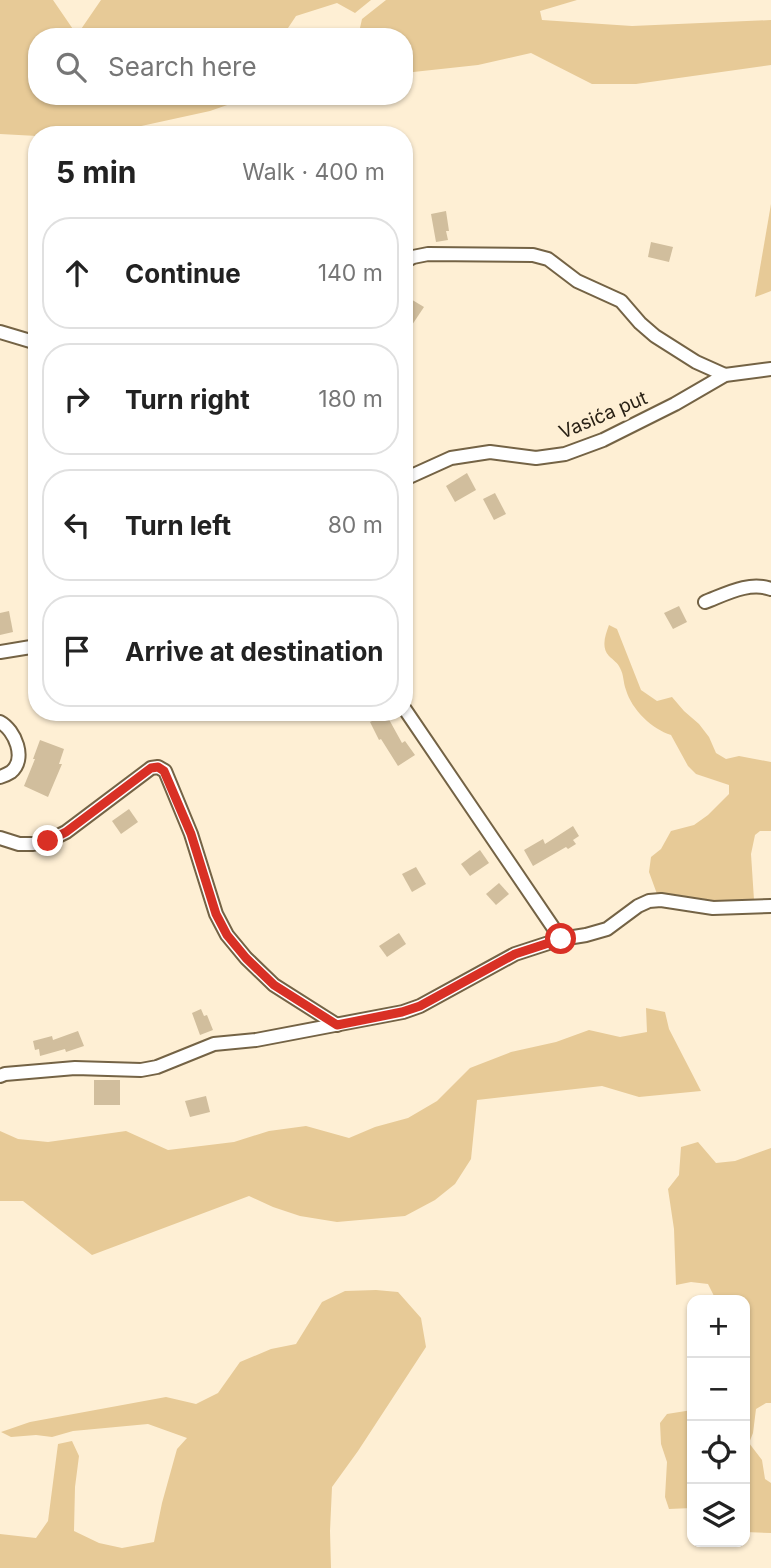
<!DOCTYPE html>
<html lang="en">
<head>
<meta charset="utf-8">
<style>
	body { margin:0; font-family:Inter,sans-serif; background:#f2f2f2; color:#222 }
	.controls { position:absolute; right:21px; bottom:21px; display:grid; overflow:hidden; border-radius:14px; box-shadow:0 2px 5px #0004 }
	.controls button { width:63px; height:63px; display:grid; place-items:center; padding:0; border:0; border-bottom:2px solid #e0e0e0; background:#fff; color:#222; font:35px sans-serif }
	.stop { position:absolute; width:21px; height:21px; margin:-16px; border:5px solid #d93025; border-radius:50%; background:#fff }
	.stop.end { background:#d93025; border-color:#fff; box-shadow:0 2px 7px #0008 }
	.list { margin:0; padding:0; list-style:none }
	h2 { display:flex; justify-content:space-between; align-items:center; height:91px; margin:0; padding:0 28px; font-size:30px }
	h2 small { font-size:23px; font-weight:400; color:#767676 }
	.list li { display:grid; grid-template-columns:46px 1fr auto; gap:21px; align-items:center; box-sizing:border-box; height:112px; margin:0 14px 14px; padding:0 14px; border:2px solid #e0e0e0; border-radius:28px }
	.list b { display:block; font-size:26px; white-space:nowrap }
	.list em { font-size:23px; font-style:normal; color:#767676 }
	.icon { flex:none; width:38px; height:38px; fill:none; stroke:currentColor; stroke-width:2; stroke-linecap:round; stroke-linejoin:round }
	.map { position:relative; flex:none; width:771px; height:1568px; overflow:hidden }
	.search { position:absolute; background:#fff; box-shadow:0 2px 5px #0004; left:28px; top:28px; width:385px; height:77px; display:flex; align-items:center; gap:18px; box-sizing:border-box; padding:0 24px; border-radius:28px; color:#767676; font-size:26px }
	.panel { position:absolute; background:#fff; box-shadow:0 2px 5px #0004; left:28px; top:126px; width:385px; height:595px; border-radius:28px }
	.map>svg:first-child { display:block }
	.green { fill:#e7ca97 }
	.building { fill:#d1be9d }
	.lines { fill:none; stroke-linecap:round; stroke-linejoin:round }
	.minor-casing { stroke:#746345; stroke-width:16 }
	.minor { stroke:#fff; stroke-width:12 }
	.route { stroke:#d93025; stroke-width:9 }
	.labels { text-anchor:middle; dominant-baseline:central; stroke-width:7; stroke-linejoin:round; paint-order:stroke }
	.street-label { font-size:19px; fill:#292115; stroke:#feefd4 }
</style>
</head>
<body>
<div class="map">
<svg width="771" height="1568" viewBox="0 0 771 1568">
	<rect width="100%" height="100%" fill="#feefd4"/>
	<g class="green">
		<path d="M0,0H53L77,35L101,0H371L355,13L337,3L296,16L282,37H37V96H253L210,111L100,135H37V136L0,134Z"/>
		<path d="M386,0H577L540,11L542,20L632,26L771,20V65L636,84H592L531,53L478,65L404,73V37H358L362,19Z"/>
		<path d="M771,204V291L755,297Z"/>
		<path d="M609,625L617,629L641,690L657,701L672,697L684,711L699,724L709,737L716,753L726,759L739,756L771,762V831H760L755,835L751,854L754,900L717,901L672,894H657L649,872L651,857L661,849L671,831L694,825L708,815L729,794V785L696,774L688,766L671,735C652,729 632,710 626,690C623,682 624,675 620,668C618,663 613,660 609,656C601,647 605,636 609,625Z"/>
		<path d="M646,1008L665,1012L669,1029L701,1091L639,1097L602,1086L477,1100L471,1159L455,1184L435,1200L405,1216L337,1222L300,1216L273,1207L249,1196L92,1255L23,1201H0V1131L18,1139L48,1142L126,1131L168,1150L234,1142L269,1131L306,1126L349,1138L375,1127L408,1118L437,1101L470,1068L511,1052L556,1042L589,1030L620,1037L647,1032Z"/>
		<path d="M698,1142L716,1163L735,1161L771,1148V1403H766L756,1409L753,1433L749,1443L762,1460L765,1479L771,1483V1533L745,1532V1300H716L708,1284L691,1282L676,1285L674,1229L668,1189L679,1175L681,1147Z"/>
		<path d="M376,1290L398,1292L421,1318L426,1347L358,1451L332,1487L330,1531L331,1568H0V1534L36,1538L48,1521L58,1444L72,1441L79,1456L75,1487L74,1531L99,1543L122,1548L154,1542L162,1503L177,1449L187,1438L148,1424L73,1431L52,1437L36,1435L11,1437L1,1432L30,1422L166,1397L196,1404L218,1393L240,1362L271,1349L296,1344L322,1302L345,1291Z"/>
		<path d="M692,1410V1508L669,1509L665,1497L667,1462L661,1444L660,1423L667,1414Z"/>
	</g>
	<g class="building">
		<path d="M446,211L449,231H446L448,240L436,242L431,214Z"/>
		<path d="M651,242L673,247L669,262L648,257Z"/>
		<path d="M404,295L424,307L404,337Z"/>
		<path d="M467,473L476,490L455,502L446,486Z"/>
		<path d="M495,493L506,514L494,520L483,499Z"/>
		<path d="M679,606L687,622L673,629L664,613Z"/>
		<path d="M9,611L13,632L0,635V613Z"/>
		<path d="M386,714L402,743L405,741L415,755L398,766L381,739L379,740L370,722Z"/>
		<path d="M40,740L64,749L59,764H62L48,797L24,786L35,759H33Z"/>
		<path d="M129,809L138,822L121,834L112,821Z"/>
		<path d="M573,826L579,836L573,840L576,844L568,849L566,847L533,866L524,850L543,839L545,844Z"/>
		<path d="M480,850L489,863L470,876L461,864Z"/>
		<path d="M416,867L426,884L412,892L402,874Z"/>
		<path d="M499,883L509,894L496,905L486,894Z"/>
		<path d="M399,933L406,944L387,957L379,946Z"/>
		<path d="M201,1009L204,1016L207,1015L213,1030L200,1035L192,1013Z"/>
		<path d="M78,1031L84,1046L66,1052L65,1049L40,1056L39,1049L35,1050L33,1041L52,1036L53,1040Z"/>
		<rect x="94" y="1080" width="26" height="25"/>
		<path d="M206,1096L210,1112L190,1117L185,1101Z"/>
	</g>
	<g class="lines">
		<g class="minor-casing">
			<g id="minor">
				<path d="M404,262L413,257L428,254L533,255L548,259L577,281L621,301L640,323L655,336L696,362L725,375"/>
				<path d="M0,332L37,343"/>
				<path d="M404,477H409L451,458L490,452L536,458L565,454L603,440L675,404L725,375L771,369"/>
				<path d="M705,602C726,594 749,581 771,589"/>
				<path d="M0,652L37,646"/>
				<path d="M404,708L561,939"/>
				<path d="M0,722C15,730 27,759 11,772C8,774 3,776 0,777"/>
				<path d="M0,838L19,844H33L48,841L66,832L151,768L158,767L165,771L191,834L216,914L227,935L246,958L274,985L337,1025"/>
				<path d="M0,1076L5,1074L75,1068L141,1070L157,1067L214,1044L256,1040L403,1012L420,1006L515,954L561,939L586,935L607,929L638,906L649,901L661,900L713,908L771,906"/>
			</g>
		</g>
		<use href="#minor" class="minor"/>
	</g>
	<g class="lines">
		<path class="route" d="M48,841L66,832L151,768L158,767L164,771L191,834L216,914L227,935L246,958L274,985L337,1025L402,1012L420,1006L515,954L561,939"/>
	</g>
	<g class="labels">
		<g class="street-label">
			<text transform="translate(603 415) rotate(-23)">Vasića put</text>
		</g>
	</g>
</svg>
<div class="controls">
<button>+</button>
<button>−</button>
<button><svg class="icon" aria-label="locate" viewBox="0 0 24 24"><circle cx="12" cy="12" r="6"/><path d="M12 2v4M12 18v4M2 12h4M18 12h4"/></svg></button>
<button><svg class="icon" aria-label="layers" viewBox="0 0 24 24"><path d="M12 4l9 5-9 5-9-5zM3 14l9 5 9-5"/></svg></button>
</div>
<div class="stop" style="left:561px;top:939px"></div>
<div class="stop end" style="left:48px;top:841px"></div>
<div class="search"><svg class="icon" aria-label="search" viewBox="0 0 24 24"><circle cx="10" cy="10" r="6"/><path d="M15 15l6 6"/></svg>Search here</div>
<section class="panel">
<h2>5 min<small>Walk · 400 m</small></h2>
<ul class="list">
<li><svg class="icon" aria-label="ahead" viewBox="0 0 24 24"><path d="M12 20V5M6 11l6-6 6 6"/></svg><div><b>Continue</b></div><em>140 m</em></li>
<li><svg class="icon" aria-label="right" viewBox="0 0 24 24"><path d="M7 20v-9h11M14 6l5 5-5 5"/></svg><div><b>Turn right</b></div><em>180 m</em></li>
<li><svg class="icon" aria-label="left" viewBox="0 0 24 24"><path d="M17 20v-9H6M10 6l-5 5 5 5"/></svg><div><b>Turn left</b></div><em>80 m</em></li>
<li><svg class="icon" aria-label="arrive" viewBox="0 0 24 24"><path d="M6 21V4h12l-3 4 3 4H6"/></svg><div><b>Arrive at destination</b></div></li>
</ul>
</section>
</div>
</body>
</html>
